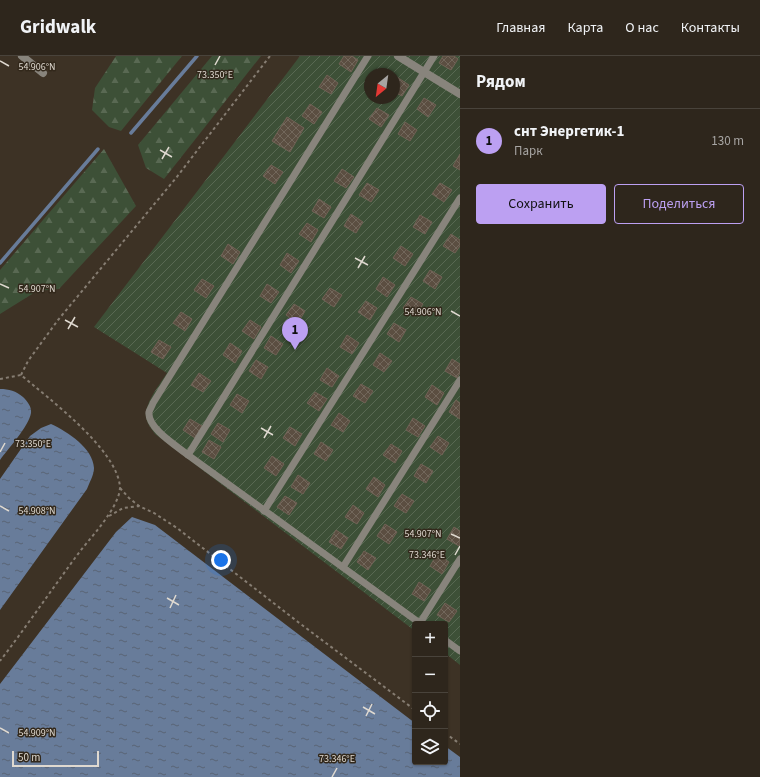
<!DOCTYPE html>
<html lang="ru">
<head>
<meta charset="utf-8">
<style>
	body { margin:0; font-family:"Source Sans 3",sans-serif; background:#362e25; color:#f1f3f6 }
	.controls { position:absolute; right:12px; bottom:12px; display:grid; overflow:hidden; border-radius:4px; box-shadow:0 1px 3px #0004 }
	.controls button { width:36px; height:36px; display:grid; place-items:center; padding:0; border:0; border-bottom:1px solid #49433b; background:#2e261c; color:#f1f3f6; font:20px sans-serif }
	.compass { position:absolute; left:364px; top:12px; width:36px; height:36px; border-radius:50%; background:#2e261c; box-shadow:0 1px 3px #0004; rotate:209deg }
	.scale { position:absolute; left:12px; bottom:10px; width:87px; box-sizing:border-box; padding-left:4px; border:2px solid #dfd9d0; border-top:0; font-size:11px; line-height:14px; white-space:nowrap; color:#dfd9d0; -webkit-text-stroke:3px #32281b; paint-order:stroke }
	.you { position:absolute; left:221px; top:504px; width:14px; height:14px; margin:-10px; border:3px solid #fff; border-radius:50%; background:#1a73e8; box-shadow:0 0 0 6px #1a73e833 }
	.badge { display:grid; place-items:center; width:26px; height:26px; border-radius:50%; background:#bca0f2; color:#111; font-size:13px; font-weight:700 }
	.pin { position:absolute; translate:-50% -33px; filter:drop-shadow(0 1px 2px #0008) }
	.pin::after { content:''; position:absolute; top:21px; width:14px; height:12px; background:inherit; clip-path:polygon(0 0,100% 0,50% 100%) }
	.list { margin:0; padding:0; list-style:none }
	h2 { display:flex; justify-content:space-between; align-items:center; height:52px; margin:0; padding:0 16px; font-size:17px }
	h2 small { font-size:13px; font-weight:400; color:#a7a5a3 }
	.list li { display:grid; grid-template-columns:26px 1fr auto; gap:12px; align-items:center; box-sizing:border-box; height:64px; padding:0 16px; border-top:1px solid #49433b }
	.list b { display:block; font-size:15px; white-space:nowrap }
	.list p { margin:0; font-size:13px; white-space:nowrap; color:#a7a5a3 }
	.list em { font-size:13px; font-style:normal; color:#a7a5a3 }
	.actions { display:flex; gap:8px; padding:12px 16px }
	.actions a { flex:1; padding:9px 0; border:1px solid #bca0f2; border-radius:4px; text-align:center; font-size:14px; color:#bca0f2 }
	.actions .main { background:#bca0f2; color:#111 }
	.icon { flex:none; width:22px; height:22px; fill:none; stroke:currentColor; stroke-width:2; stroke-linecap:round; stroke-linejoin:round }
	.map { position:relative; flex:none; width:460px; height:721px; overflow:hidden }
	header { display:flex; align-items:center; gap:24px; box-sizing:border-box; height:56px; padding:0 20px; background:#2e261c; border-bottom:1px solid #49433b }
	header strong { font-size:19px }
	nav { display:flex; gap:22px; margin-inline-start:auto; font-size:14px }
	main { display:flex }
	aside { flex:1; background:#2e261c }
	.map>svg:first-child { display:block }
	.forest { fill:url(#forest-firs) }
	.garden { fill:url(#garden-furrows); fill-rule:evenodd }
	.water { fill:url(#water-ripples) }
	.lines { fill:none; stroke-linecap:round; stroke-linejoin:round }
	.stream { stroke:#687c9a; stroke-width:3.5 }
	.building { fill:url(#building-cross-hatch); stroke:#706255 }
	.path { stroke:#867d72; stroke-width:2; stroke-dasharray:3 3; stroke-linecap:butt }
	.lane { stroke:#88847c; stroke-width:7 }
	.street { stroke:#88847c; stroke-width:8 }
	.ticks { fill:none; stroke:#dfd9d0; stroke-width:1.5 }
	.ticks-label { font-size:10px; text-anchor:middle; fill:#dfd9d0; stroke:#32281b; stroke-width:3; stroke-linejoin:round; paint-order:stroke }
</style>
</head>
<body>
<header>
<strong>Gridwalk</strong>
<nav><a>Главная</a><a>Карта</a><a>О нас</a><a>Контакты</a></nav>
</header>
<main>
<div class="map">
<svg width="460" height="721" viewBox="0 0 460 721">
	<defs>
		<pattern id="forest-firs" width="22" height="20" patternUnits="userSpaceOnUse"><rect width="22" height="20" fill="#3d5037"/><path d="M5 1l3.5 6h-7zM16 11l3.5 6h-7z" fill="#596953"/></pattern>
		<pattern id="garden-furrows" width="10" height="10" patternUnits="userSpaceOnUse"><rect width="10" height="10" fill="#3d5037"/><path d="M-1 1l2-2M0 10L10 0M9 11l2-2" fill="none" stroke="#596953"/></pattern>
		<pattern id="water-ripples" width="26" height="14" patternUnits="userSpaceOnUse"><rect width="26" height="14" fill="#687c9a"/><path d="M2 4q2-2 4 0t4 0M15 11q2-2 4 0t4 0" fill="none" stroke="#596475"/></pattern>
		<pattern id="building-cross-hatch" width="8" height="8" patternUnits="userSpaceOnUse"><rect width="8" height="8" fill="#5b4e41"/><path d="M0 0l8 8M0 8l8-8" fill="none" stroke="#72675b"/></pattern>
	</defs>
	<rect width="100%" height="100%" fill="#3d3225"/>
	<g class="forest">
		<path d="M116,0H182L121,75L109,71L92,54L95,32Z"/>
		<path d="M212,0H261L164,123L146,112L138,89Z"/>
		<path d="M104,93L136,150L59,233L37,235L0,258V214Z"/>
	</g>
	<path class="garden" d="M300,0H460V609L445,597V568H415V575L155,378C151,372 147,368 146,361C144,348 160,328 167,317L94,271ZM370,18H394V42H370Z"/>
	<g class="water">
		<path d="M0,333C9,333 16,335 23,341C27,345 32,351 31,357C29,370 8,393 0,404Z"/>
		<path d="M51,368C68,376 93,392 94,412C94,419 89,427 87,433L0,554V423L30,380L41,372Z"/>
		<path d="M132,461L155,469L415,667V706H445V690L460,701V721H0V628L116,476Z"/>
	</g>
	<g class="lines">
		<g class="stream">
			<path d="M131,77L197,0"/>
			<path d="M0,207L98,93"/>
		</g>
	</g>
	<g class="building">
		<path d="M344,0H352L358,4L351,16L339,8Z"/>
		<path d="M443,0H454L458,3L451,14L439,7Z"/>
		<path d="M327,19L338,27L331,38L319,31Z"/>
		<path d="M397,21L409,29L402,40L394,36V26Z"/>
		<path d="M424,42L436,49L428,61L417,53Z"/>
		<path d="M310,48L322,56L314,68L302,60Z"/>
		<path d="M377,52L389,59L381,71L369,63Z"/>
		<path d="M287,61L304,72L290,96L272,85Z"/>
		<path d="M405,66L417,74L410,85L398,78Z"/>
		<path d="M460,98V114L453,110Z"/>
		<path d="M271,109L283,116L275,128L263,120Z"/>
		<path d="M342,113L354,121L346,132L334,125Z"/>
		<path d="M367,127L379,134L371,146L359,139Z"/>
		<path d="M440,127L452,134L444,146L432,138Z"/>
		<path d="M319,143L331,151L324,162L312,155Z"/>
		<path d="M351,158L363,166L356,177L344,170Z"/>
		<path d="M420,159L432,166L425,178L413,171Z"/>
		<path d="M307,167L318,174L311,186L299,178Z"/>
		<path d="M451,178L460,184V190L455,197L443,190Z"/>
		<path d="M228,188L240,196L233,208L221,200Z"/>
		<path d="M401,190L413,198L405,210L393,202Z"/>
		<path d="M287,197L299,205L291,217L280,209Z"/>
		<path d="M430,214L442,221L435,233L423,225Z"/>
		<path d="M383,221L395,229L387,241L376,233Z"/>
		<path d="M202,223L214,230L206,242L194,234Z"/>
		<path d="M267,228L279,236L271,247L260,240Z"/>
		<path d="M330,232L342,239L334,251L322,243Z"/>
		<path d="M411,241L423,248L415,260L403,252Z"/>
		<path d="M366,245L377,252L370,264L358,256Z"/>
		<path d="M294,248L305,255L298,267L286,259Z"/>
		<path d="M181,256L192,263L185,275L173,267Z"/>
		<path d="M250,264L261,271L254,283L242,275Z"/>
		<path d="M394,267L406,274L399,286L387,278Z"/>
		<path d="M347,279L359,287L352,298L340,291Z"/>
		<path d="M271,280L283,288L276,299L264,292Z"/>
		<path d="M159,284L171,291L163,303L151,296Z"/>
		<path d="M230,287L242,295L235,307L223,299Z"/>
		<path d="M380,297L392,305L384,316L373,309Z"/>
		<path d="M452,303L460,308V317L457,322L445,315Z"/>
		<path d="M256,304L268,311L261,323L249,315Z"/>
		<path d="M327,312L339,320L332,331L320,324Z"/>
		<path d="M199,317L211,325L203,336L191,329Z"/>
		<path d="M361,328L373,335L365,347L353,340Z"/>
		<path d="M432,329L444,337L437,349L425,341Z"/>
		<path d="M315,336L327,343L319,355L307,347Z"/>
		<path d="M237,338L249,345L242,357L230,349Z"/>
		<path d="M456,344L460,347V363L449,356Z"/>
		<path d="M339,357L350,365L343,376L331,369Z"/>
		<path d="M413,362L425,370L418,381L406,374Z"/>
		<path d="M190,363L202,370L195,382L183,374Z"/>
		<path d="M218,367L230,374L223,386L211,378Z"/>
		<path d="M290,371L302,378L295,390L283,382Z"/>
		<path d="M438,380L449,387L442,399L430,391Z"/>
		<path d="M209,384L221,391L214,403L202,396Z"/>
		<path d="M321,386L333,394L326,405L314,398Z"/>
		<path d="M391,388L402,395L395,407L383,399Z"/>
		<path d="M272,400L284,408L276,420L264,412Z"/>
		<path d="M421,408L433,415L426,427L414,420Z"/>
		<path d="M298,419L310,427L303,438L291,431Z"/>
		<path d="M374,421L385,429L378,441L366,433Z"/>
		<path d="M402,438L414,445L406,457L394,450Z"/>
		<path d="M285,440L297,447L289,459L277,451Z"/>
		<path d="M353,449L364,457L357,468L345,461Z"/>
		<path d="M385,468L397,476L389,488L377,480Z"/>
		<path d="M454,471L460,475V488L459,490L447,483Z"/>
		<path d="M336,474L348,482L341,493L329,486Z"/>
		<path d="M364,495L376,502L368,514L357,506Z"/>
		<path d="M437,498L449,506L442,518L430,510Z"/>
		<path d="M419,526L431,534L424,545L412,538Z"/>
		<path d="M445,547L457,555L449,566L437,559Z"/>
	</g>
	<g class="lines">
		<g class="path">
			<path d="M21,319L28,305L58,264L176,122L270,0"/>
			<path d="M0,323L21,319C49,343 117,393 120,431C120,441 112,454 107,461C97,476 85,488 75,502C50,536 26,571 0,605"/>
			<path d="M120,432L129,442L139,450"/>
			<path d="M109,460L123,452L139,450L154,457L177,472L298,566L415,654"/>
			<path d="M445,677L460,688"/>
		</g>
		<g class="lane">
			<path d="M368,0L153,347C152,350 150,353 149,356C147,372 177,390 188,399L421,568"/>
			<path d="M188,399L434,0"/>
			<path d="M264,455L460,142"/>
			<path d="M343,511L460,324"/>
			<path d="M420,567L460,503"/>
			<path d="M445,584L460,595"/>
		</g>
		<g class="street">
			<path d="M22,0L43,17"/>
			<path d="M398,0L460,38"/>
		</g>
	</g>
	<path class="ticks" d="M0,5L9,10M215,9L220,0M160,94L172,101M162,103L169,91M355,202L368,209M358,212L365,200M0,228L9,232M451,255L460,260M65,264L78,271M68,273L75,261M261,372L273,379M264,382L271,370M0,396L5,387M0,450L9,455M451,478L460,482M455,499L460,490M167,542L179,549M170,552L176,539M363,651L375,658M366,660L372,648M0,672L9,677M332,721L337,712"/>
	<g class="ticks-label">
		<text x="37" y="14">54.906°N</text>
		<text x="215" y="22">73.350°E</text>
		<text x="37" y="236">54.907°N</text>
		<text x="423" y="259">54.906°N</text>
		<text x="33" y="391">73.350°E</text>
		<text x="37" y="458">54.908°N</text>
		<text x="423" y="481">54.907°N</text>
		<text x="427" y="502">73.346°E</text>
		<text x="37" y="680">54.909°N</text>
		<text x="337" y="706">73.346°E</text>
	</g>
</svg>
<div class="controls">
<button>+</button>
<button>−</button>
<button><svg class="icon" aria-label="locate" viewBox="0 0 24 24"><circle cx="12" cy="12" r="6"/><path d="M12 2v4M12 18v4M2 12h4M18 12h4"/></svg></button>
<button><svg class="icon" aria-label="layers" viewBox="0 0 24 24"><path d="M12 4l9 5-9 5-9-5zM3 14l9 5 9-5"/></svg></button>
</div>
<svg class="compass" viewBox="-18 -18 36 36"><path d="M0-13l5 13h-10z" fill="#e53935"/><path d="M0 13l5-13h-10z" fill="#a7a5a3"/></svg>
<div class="scale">50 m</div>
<div class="you"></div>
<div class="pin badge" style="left:295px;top:294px">1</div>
</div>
<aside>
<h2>Рядом<small></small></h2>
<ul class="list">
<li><span class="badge">1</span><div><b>снт Энергетик-1</b><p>Парк</p></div><em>130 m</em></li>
</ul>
<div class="actions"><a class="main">Сохранить</a><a>Поделиться</a></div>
</aside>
</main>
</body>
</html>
